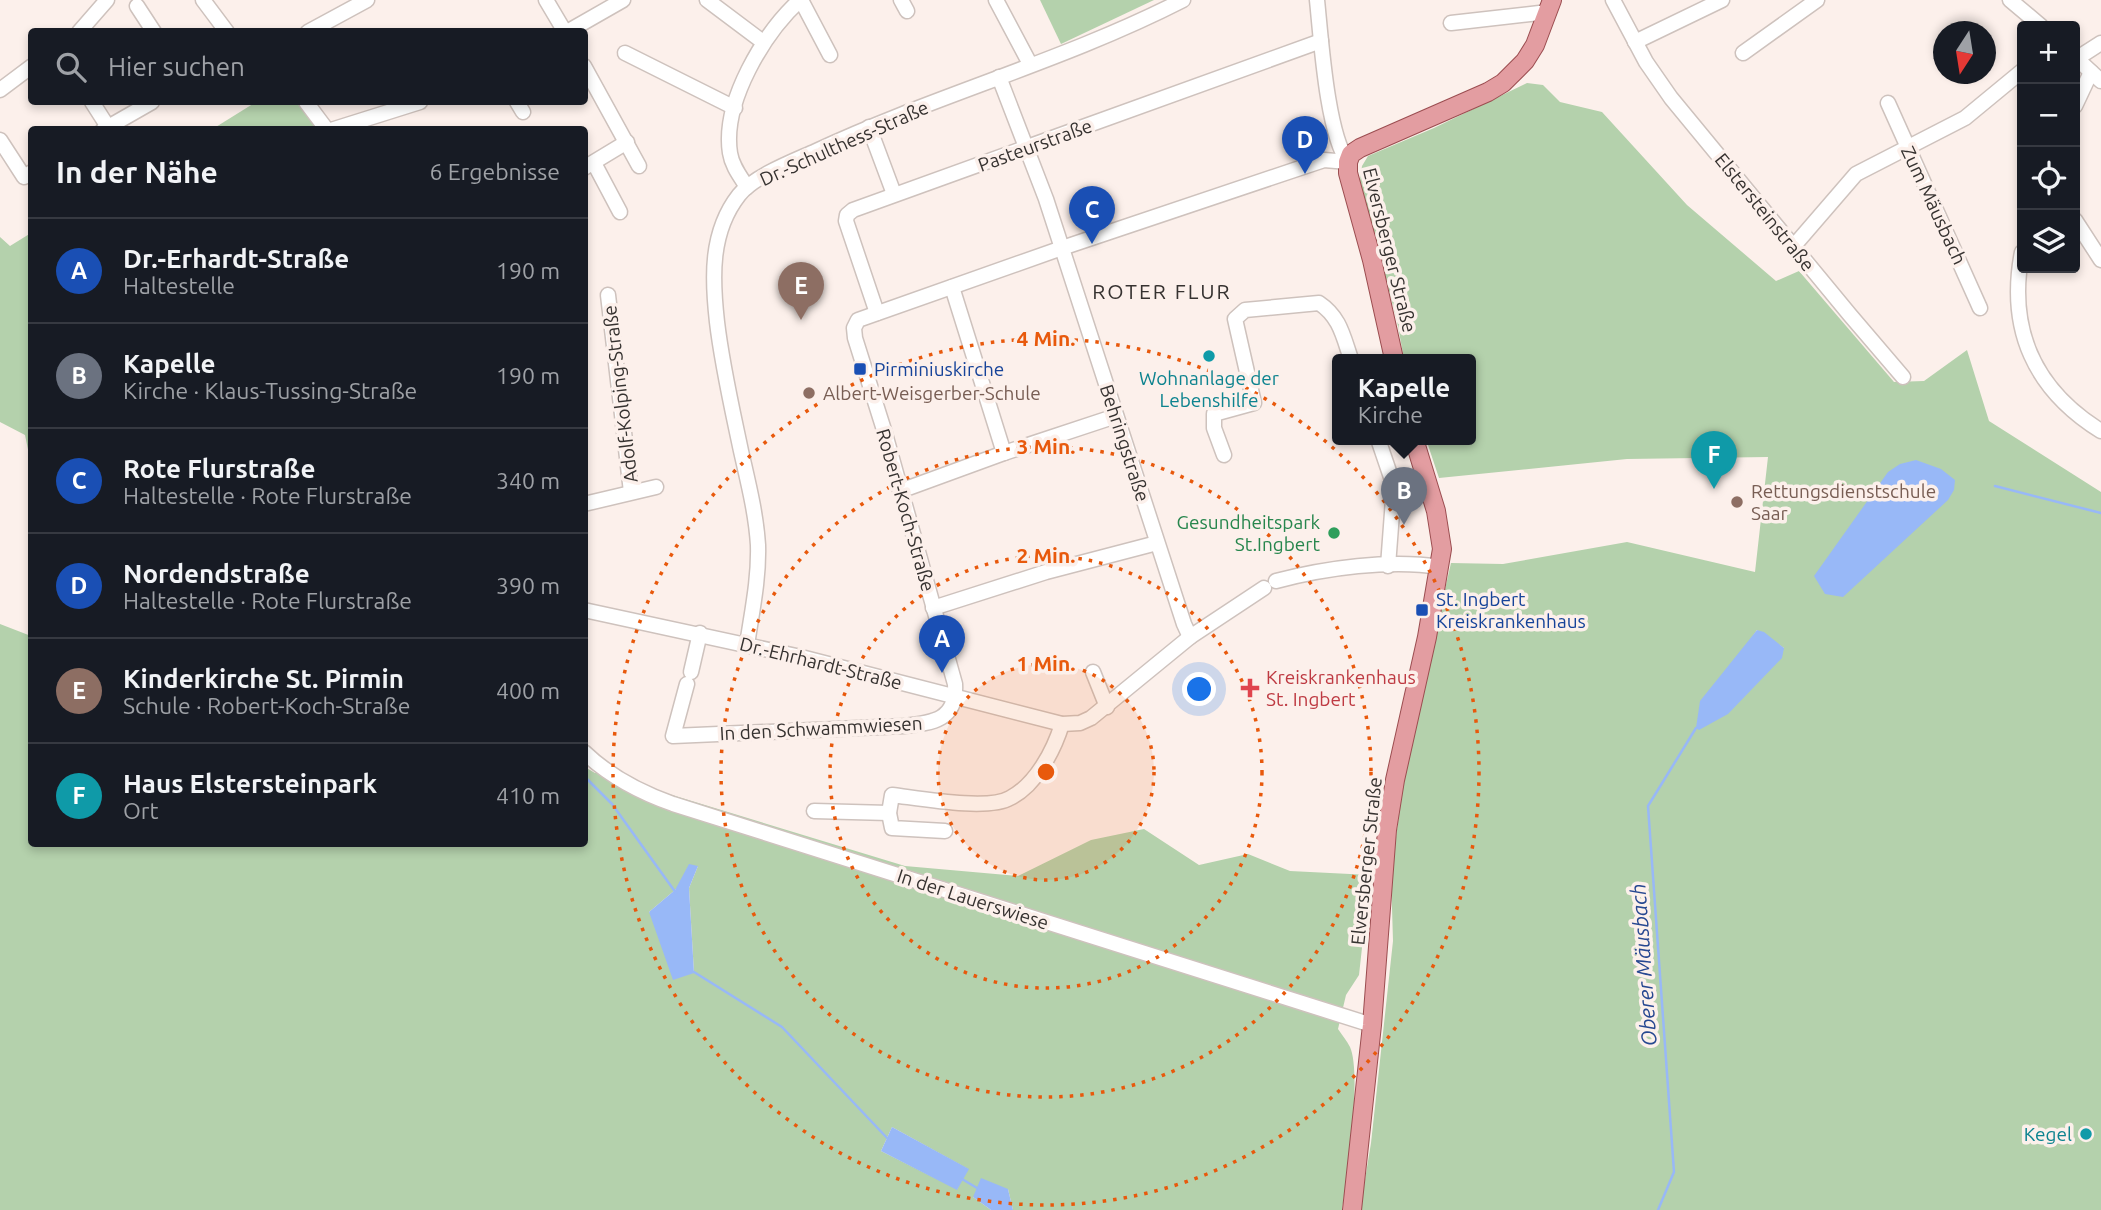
<!DOCTYPE html>
<html lang="de">
<head>
<meta charset="utf-8">
<style>
	body { margin:0; font-family:Ubuntu,sans-serif; background:#20242c; color:#f1f3f6 }
	.controls { position:absolute; right:21px; top:21px; display:grid; overflow:hidden; border-radius:7px; box-shadow:0 4px 10px #0003 }
	.controls button { width:63px; height:63px; display:grid; place-items:center; padding:0; border:0; border-bottom:2px solid #363941; background:#171b24; color:#f1f3f6; font:35px sans-serif }
	.compass { position:absolute; left:1933px; top:21px; width:63px; height:63px; border-radius:50%; background:#171b24; box-shadow:0 4px 10px #0003; rotate:192deg }
	.you { position:absolute; left:1200px; top:690px; width:24px; height:24px; margin:-18px; border:5px solid #fff; border-radius:50%; background:#1a73e8; box-shadow:0 0 0 10px #1a73e833 }
	.badge { display:grid; place-items:center; width:46px; height:46px; border-radius:50%; background:#8c9099; color:#fff; font-size:23px; font-weight:700 }
	.pin { position:absolute; translate:-50% -58px; filter:drop-shadow(0 2px 4px #0008) }
	.pin::after { content:''; position:absolute; top:37px; width:24px; height:21px; background:inherit; clip-path:polygon(0 0,100% 0,50% 100%) }
	.popup { position:absolute; left:1332px; top:354px; width:144px; height:91px; box-sizing:border-box; display:grid; place-content:center; border-radius:7px; background:#171b24; filter:drop-shadow(0 2px 5px #0005); font-size:23px; white-space:nowrap; color:#9ea1a6 }
	.popup b { font-size:26px; color:#f1f3f6 }
	.popup::after { content:''; position:absolute; left:50%; top:100%; margin-left:-14px; border:14px solid transparent; border-top-color:#171b24 }
	.list { margin:0; padding:0; list-style:none }
	h2 { display:flex; justify-content:space-between; align-items:center; height:91px; margin:0; padding:0 28px; font-size:30px }
	h2 small { font-size:23px; font-weight:400; color:#9ea1a6 }
	.list li { display:grid; grid-template-columns:46px 1fr auto; gap:21px; align-items:center; box-sizing:border-box; height:105px; padding:0 28px; border-top:2px solid #363941 }
	.list b { display:block; font-size:26px; white-space:nowrap }
	.list p { margin:0; font-size:23px; white-space:nowrap; color:#9ea1a6 }
	.list em { font-size:23px; font-style:normal; color:#9ea1a6 }
	.icon { flex:none; width:38px; height:38px; fill:none; stroke:currentColor; stroke-width:2; stroke-linecap:round; stroke-linejoin:round }
	.map { position:relative; flex:none; width:2101px; height:1210px; overflow:hidden }
	.search { position:absolute; background:#171b24; box-shadow:0 4px 10px #0003; left:28px; top:28px; width:560px; height:77px; display:flex; align-items:center; gap:18px; box-sizing:border-box; padding:0 24px; border-radius:7px; color:#9ea1a6; font-size:26px }
	.panel { position:absolute; background:#171b24; box-shadow:0 4px 10px #0003; left:28px; top:126px; width:560px; height:721px; border-radius:7px }
	.map>svg:first-child { display:block }
	.green { fill:#b4d1ac; fill-rule:evenodd }
	.water { fill:#98b8f7 }
	.lines { fill:none; stroke-linecap:round; stroke-linejoin:round }
	.stream { stroke:#98b8f7; stroke-width:2.5 }
	.minor-casing { stroke:#cec2bd; stroke-width:17 }
	.major-casing { stroke:#9b4d50; stroke-width:20 }
	.minor { stroke:#fff; stroke-width:14 }
	.major { stroke:#e39da1; stroke-width:18 }
	.ring { fill:none; stroke:#e8590c; stroke-width:3.5; stroke-dasharray:3.5 7 }
	.culture-dot { fill:#0f9aa8; stroke:#fcf0eb; stroke-width:2.5 }
	.transit-dot { fill:#1a4fb4; stroke:#fcf0eb; stroke-width:2.5 }
	.education-dot { fill:#8d6e63; stroke:#fcf0eb; stroke-width:2.5 }
	.leisure-dot { fill:#2e9e5b; stroke:#fcf0eb; stroke-width:2.5 }
	.health-dot { fill:#e0444e; stroke:#fcf0eb; stroke-width:2.5 }
	.labels { text-anchor:middle; dominant-baseline:central; stroke-width:7; stroke-linejoin:round; paint-order:stroke }
	.street-label { font-size:19px; fill:#363230; stroke:#fcf0eb }
	.transit-label { font-size:19px; fill:#164399; stroke:#fcf0eb; text-anchor:start }
	.culture-label { font-size:19px; fill:#0d838f; stroke:#fcf0eb }
	.education-label { font-size:19px; fill:#785e54; stroke:#fcf0eb; text-anchor:start }
	.leisure-label { font-size:19px; fill:#27864d; stroke:#fcf0eb; text-anchor:end }
	.health-label { font-size:19px; fill:#be3a42; stroke:#fcf0eb; text-anchor:start }
	.neighbourhood-label { font-size:21px; letter-spacing:2px; fill:#363230; stroke:#fcf0eb }
	.water-label { font-size:21px; font-style:italic; fill:#274891; stroke:#fcf0eb }
	.centre { fill:#e8590c; stroke:#fcf0eb; stroke-width:3.5 }
	.ring-label { font-size:21px; text-anchor:middle; font-weight:bold; fill:#e8590c; stroke:#fcf0eb; stroke-width:7; stroke-linejoin:round; paint-order:stroke }
</style>
</head>
<body>
<div class="map">
<svg width="2101" height="1210" viewBox="0 0 2101 1210">
	<rect width="100%" height="100%" fill="#fcf0eb"/>
	<g class="green">
		<path d="M1040,0H1154L1061,44Z"/>
		<path d="M1527,83L1543,85L1560,102L1602,112L1687,205L1776,281L1799,271L1894,382L1924,381L1967,350L1989,421L2101,492V1210H1360L1371,1143L1393,941L1391,875L1400,807L1412,733L1451,563L1503,564L1627,542L1755,572L1768,457L1627,459L1439,478L1426,439H1470V359H1404L1397,321L1360,181L1362,166L1368,156L1434,128ZM1757,630L1784,648L1750,640Z"/>
		<path d="M256,102H296L319,129L211,130Z"/>
		<path d="M31,233V464L25,435L0,422V237L10,246Z"/>
		<path d="M0,624L31,636L32,844H584L585,767L595,773L612,768L659,791L905,866L1018,876L1091,840L1144,829L1199,865L1248,854L1290,871L1370,875L1359,975L1346,995L1338,1029C1342,1035 1347,1041 1350,1047C1362,1074 1347,1177 1342,1210H1013L1008,1189L973,1197L991,1210H0ZM698,866L689,888L694,973L649,912L675,890ZM892,1127L968,1169L957,1189L881,1151Z"/>
	</g>
	<g class="water">
		<path d="M1916,460L1941,469L1955,480L1954,490L1948,500L1843,597L1825,594L1814,576L1888,472L1900,464Z"/>
		<path d="M1757,630L1764,632L1784,648L1782,658L1728,714L1699,730L1696,728L1700,701Z"/>
		<path d="M689,864L698,866L689,888L694,973L673,980L649,912L675,890Z"/>
		<path d="M892,1127L969,1169L957,1190L881,1151Z"/>
		<path d="M981,1178L1008,1189L1013,1210H991L973,1197Z"/>
	</g>
	<g class="lines">
		<g class="stream">
			<path d="M1995,486L2101,513"/>
			<path d="M584,776L612,804L676,893"/>
			<path d="M694,972L782,1027L888,1139"/>
			<path d="M962,1179L977,1188"/>
			<path d="M1658,1210L1674,1172L1648,806L1696,728"/>
		</g>
		<g class="minor-casing">
			<g id="minor">
				<path d="M203,0L227,32"/>
				<path d="M546,0L565,32"/>
				<path d="M707,0L763,42"/>
				<path d="M801,0L830,55"/>
				<path d="M901,0L907,11"/>
				<path d="M996,0L1030,64"/>
				<path d="M1317,0C1321,38 1327,134 1348,162"/>
				<path d="M1613,0L1646,62L1671,98L1850,315L1903,377"/>
				<path d="M2010,0L2041,26"/>
				<path d="M137,6L154,32"/>
				<path d="M1451,23L1548,12"/>
				<path d="M79,32L107,0"/>
				<path d="M308,32L367,0"/>
				<path d="M567,32L623,0"/>
				<path d="M1635,42L1722,0"/>
				<path d="M625,53L735,108"/>
				<path d="M1743,53L1817,0"/>
				<path d="M2075,57L2101,81"/>
				<path d="M2076,59L2101,43"/>
				<path d="M584,66L639,166"/>
				<path d="M999,77L1046,199L1184,624L1190,637"/>
				<path d="M0,90L32,66"/>
				<path d="M92,102L108,127"/>
				<path d="M306,102L327,130"/>
				<path d="M517,102L523,112"/>
				<path d="M1888,103L1980,308"/>
				<path d="M2075,106L2091,72"/>
				<path d="M869,127L894,194"/>
				<path d="M103,130L152,102"/>
				<path d="M331,130L420,102"/>
				<path d="M0,140L24,177L32,172"/>
				<path d="M594,163L620,212"/>
				<path d="M584,168L627,142"/>
				<path d="M747,187C740,176 732,166 730,153C722,102 764,33 800,0"/>
				<path d="M2075,220L2101,260"/>
				<path d="M1793,247L1856,174L1965,118L2022,71"/>
				<path d="M2022,252C2007,330 2035,390 2101,431"/>
				<path d="M952,287L1004,453"/>
				<path d="M608,295L631,492"/>
				<path d="M877,313L846,221L847,215L853,210L1321,41"/>
				<path d="M1378,439L1394,486L1388,566"/>
				<path d="M1224,455L1214,428V414L1254,403L1235,319L1245,310L1319,303C1340,317 1343,336 1351,359"/>
				<path d="M900,491L1004,453L1116,416"/>
				<path d="M584,504L656,487"/>
				<path d="M1276,581C1325,568 1390,559 1440,567"/>
				<path d="M933,608L1046,572L1157,543"/>
				<path d="M584,610L801,657L1062,724L1080,723L1091,718L1190,637L1264,588"/>
				<path d="M747,645C752,611 759,579 758,545C756,513 748,482 741,451C732,408 722,365 717,322C712,278 710,232 739,195C754,176 794,161 816,151C936,95 1066,60 1183,0"/>
				<path d="M691,672L700,633"/>
				<path d="M1093,672L1107,707"/>
				<path d="M687,684L673,736L904,726C933,723 957,720 955,684L884,430L855,338L854,328L858,320L1062,248L1324,160L1348,162"/>
				<path d="M584,752C610,777 639,792 673,804L1372,1025"/>
				<path d="M814,811L889,813"/>
				<path d="M945,831L892,828L889,813L892,795C918,798 988,811 1010,798C1036,785 1054,750 1062,724"/>
			</g>
		</g>
		<g class="major-casing">
			<g id="major">
				<path d="M1394,359L1372,260L1348,173V162L1351,154L1360,148L1488,92L1503,83L1525,61L1535,45L1552,0"/>
				<path d="M1352,1210L1372,1025L1387,830L1395,780L1427,637L1442,549L1436,511L1414,439"/>
			</g>
		</g>
		<use href="#minor" class="minor"/>
		<use href="#major" class="major"/>
	</g>
	<circle cx="1046" cy="772" r="108" fill="#e8590c" fill-opacity=".12"/>
	<g class="ring">
		<circle cx="1046" cy="772" r="108"/>
		<circle cx="1046" cy="772" r="216"/>
		<circle cx="1046" cy="772" r="325"/>
		<circle cx="1046" cy="772" r="433"/>
	</g>
	<g class="culture-dot">
		<circle cx="1209" cy="356" r="7"/>
		<circle cx="2086" cy="1134" r="7"/>
	</g>
	<g class="transit-dot">
		<rect x="853" y="362" width="14" height="14" rx="3.5"/>
		<rect x="1415" y="603" width="14" height="14" rx="3.5"/>
	</g>
	<g class="education-dot">
		<circle cx="809" cy="393" r="7"/>
		<circle cx="1737" cy="502" r="7"/>
	</g>
	<circle class="leisure-dot" cx="1334" cy="533" r="7"/>
	<path class="health-dot" d="M1246.5 677.5h7v7h7v7h-7v7h-7v-7h-7v-7h7z"/>
	<g class="labels">
		<g class="street-label">
			<text transform="translate(844 143) rotate(-24)">Dr.-Schulthess-Straße</text>
			<text transform="translate(1035 145) rotate(-20)">Pasteurstraße</text>
			<text transform="translate(1934 205) rotate(65)">Zum Mäusbach</text>
			<text transform="translate(1765 212) rotate(51)">Elstersteinstraße</text>
			<text transform="translate(1390 250) rotate(76)">Elversberger Straße</text>
			<text transform="translate(620 394) rotate(-97)">Adolf-Kolping-Straße</text>
			<text transform="translate(1125 443) rotate(72)">Behringstraße</text>
			<text transform="translate(906 510) rotate(74)">Robert-Koch-Straße</text>
			<text transform="translate(821 663) rotate(14)">Dr.-Ehrhardt-Straße</text>
			<text transform="translate(821 728) rotate(-3)">In den Schwammwiesen</text>
			<text transform="translate(1366 861) rotate(-84)">Elversberger Straße</text>
			<text transform="translate(973 899) rotate(18)">In der Lauerswiese</text>
		</g>
		<g class="transit-label">
			<text x="874" y="369">Pirminiuskirche</text>
			<text x="1436" y="599">St. Ingbert<tspan x="1436" dy="22">Kreiskrankenhaus</tspan></text>
		</g>
		<g class="culture-label">
			<text x="1209" y="378">Wohnanlage der<tspan x="1209" dy="22">Lebenshilfe</tspan></text>
			<text x="2072" y="1134" text-anchor="end">Kegel</text>
		</g>
		<g class="education-label">
			<text x="823" y="393">Albert-Weisgerber-Schule</text>
			<text x="1751" y="491">Rettungsdienstschule<tspan x="1751" dy="22">Saar</tspan></text>
		</g>
		<g class="leisure-label">
			<text x="1320" y="522">Gesundheitspark<tspan x="1320" dy="22">St.Ingbert</tspan></text>
		</g>
		<g class="health-label">
			<text x="1266" y="677">Kreiskrankenhaus<tspan x="1266" dy="22">St. Ingbert</tspan></text>
		</g>
		<g class="neighbourhood-label">
			<text x="1162" y="291">ROTER FLUR</text>
		</g>
		<g class="water-label">
			<text transform="translate(1643 965) rotate(-94)">Oberer Mäusbach</text>
		</g>
	</g>
	<circle cx="1046" cy="772" r="10" class="centre"/>
	<g class="ring-label">
		<text x="1046" y="346">4 Min.</text>
		<text x="1046" y="454">3 Min.</text>
		<text x="1046" y="563">2 Min.</text>
		<text x="1046" y="671">1 Min.</text>
	</g>
</svg>
<div class="controls">
<button>+</button>
<button>−</button>
<button><svg class="icon" aria-label="locate" viewBox="0 0 24 24"><circle cx="12" cy="12" r="6"/><path d="M12 2v4M12 18v4M2 12h4M18 12h4"/></svg></button>
<button><svg class="icon" aria-label="layers" viewBox="0 0 24 24"><path d="M12 4l9 5-9 5-9-5zM3 14l9 5 9-5"/></svg></button>
</div>
<svg class="compass" viewBox="-18 -18 36 36"><path d="M0-13l5 13h-10z" fill="#e53935"/><path d="M0 13l5-13h-10z" fill="#9ea1a6"/></svg>
<div class="you"></div>
<div class="pin badge" style="left:942px;top:673px;background:#1a4fb4">A</div>
<div class="pin badge" style="left:1404px;top:525px;background:#6b7280">B</div>
<div class="popup"><b>Kapelle</b>Kirche</div>
<div class="pin badge" style="left:1092px;top:244px;background:#1a4fb4">C</div>
<div class="pin badge" style="left:1305px;top:174px;background:#1a4fb4">D</div>
<div class="pin badge" style="left:801px;top:320px;background:#8d6e63">E</div>
<div class="pin badge" style="left:1714px;top:489px;background:#0f9aa8">F</div>
<div class="search"><svg class="icon" aria-label="search" viewBox="0 0 24 24"><circle cx="10" cy="10" r="6"/><path d="M15 15l6 6"/></svg>Hier suchen</div>
<section class="panel">
<h2>In der Nähe<small>6 Ergebnisse</small></h2>
<ul class="list">
<li><span class="badge" style="background:#1a4fb4">A</span><div><b>Dr.-Erhardt-Straße</b><p>Haltestelle</p></div><em>190 m</em></li>
<li><span class="badge" style="background:#6b7280">B</span><div><b>Kapelle</b><p>Kirche · Klaus-Tussing-Straße</p></div><em>190 m</em></li>
<li><span class="badge" style="background:#1a4fb4">C</span><div><b>Rote Flurstraße</b><p>Haltestelle · Rote Flurstraße</p></div><em>340 m</em></li>
<li><span class="badge" style="background:#1a4fb4">D</span><div><b>Nordendstraße</b><p>Haltestelle · Rote Flurstraße</p></div><em>390 m</em></li>
<li><span class="badge" style="background:#8d6e63">E</span><div><b>Kinderkirche St. Pirmin</b><p>Schule · Robert-Koch-Straße</p></div><em>400 m</em></li>
<li><span class="badge" style="background:#0f9aa8">F</span><div><b>Haus Elstersteinpark</b><p>Ort</p></div><em>410 m</em></li>
</ul>
</section>
</div>
</body>
</html>
